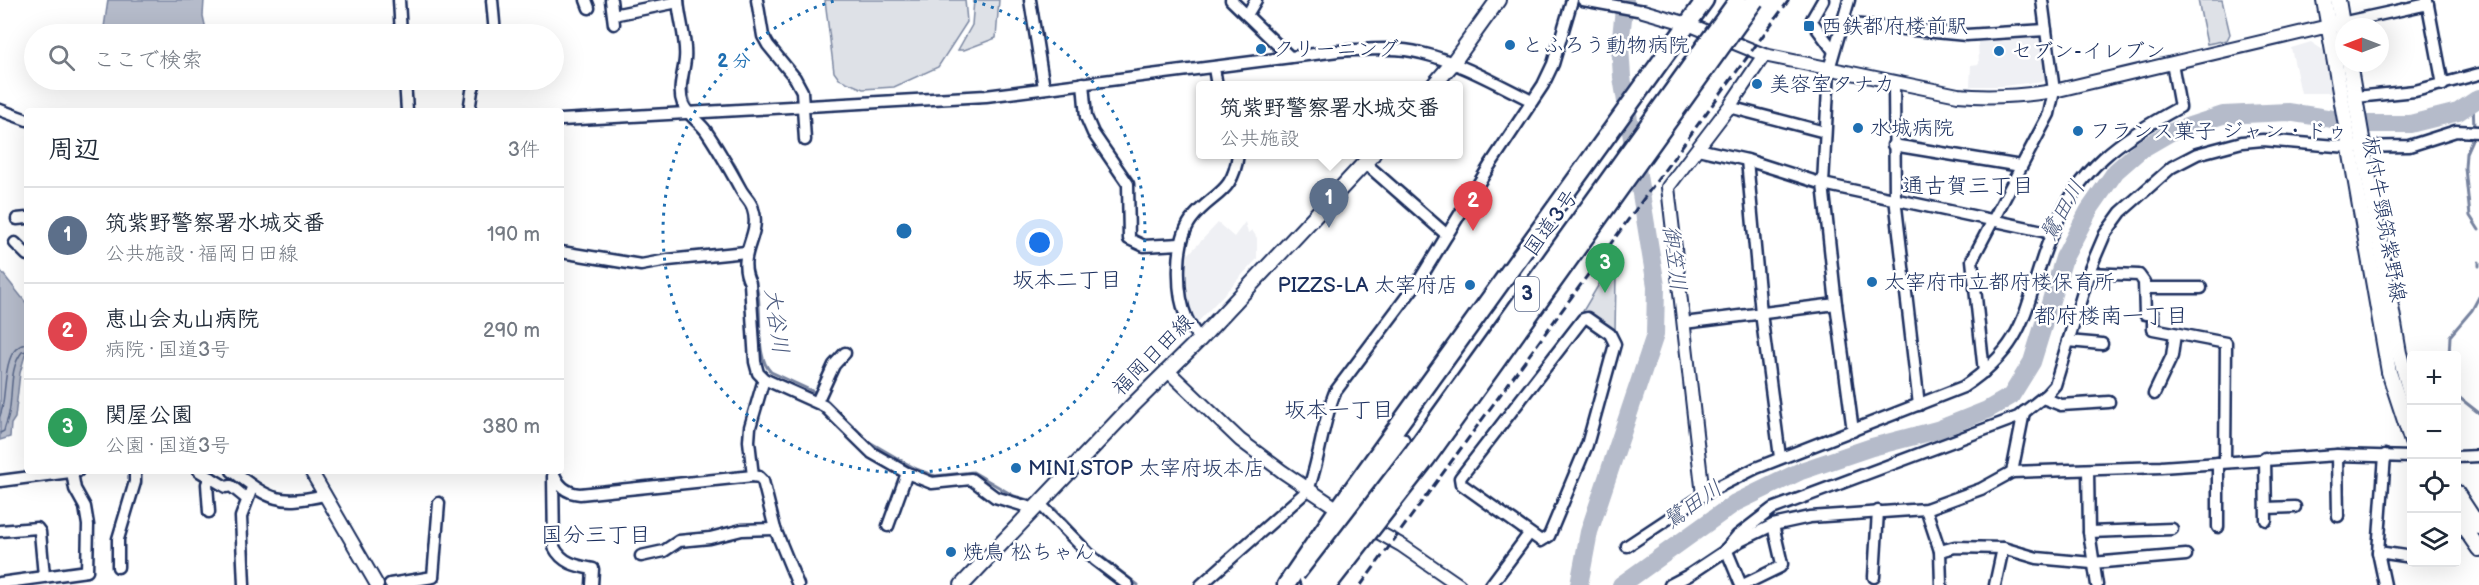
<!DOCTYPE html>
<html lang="ja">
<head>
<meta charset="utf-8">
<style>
	body { margin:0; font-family:"Balsamiq Sans","Klee One",sans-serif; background:#f2f2f3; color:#1f2937 }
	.controls { position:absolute; right:18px; bottom:18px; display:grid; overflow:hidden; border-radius:6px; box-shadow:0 6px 24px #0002 }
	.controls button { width:54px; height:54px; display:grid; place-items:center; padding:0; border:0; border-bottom:2px solid #e0e1e3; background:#fff; color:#1f2937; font:30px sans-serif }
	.compass { position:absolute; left:2335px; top:18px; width:54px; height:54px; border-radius:50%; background:#fff; box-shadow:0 6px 24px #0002; rotate:270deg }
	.you { position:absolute; left:1040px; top:243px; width:21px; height:21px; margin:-15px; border:4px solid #fff; border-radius:50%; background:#1a73e8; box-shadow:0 0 0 9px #1a73e833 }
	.badge { display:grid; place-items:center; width:39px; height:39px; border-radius:50%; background:#1f6fb2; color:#fff; font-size:20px; font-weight:700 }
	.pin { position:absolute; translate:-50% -50px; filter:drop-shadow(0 2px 3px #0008) }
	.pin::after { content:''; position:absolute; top:32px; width:21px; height:18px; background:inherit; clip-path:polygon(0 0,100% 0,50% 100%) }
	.popup { position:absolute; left:1196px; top:81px; width:267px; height:78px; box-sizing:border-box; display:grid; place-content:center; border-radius:6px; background:#fff; filter:drop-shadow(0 2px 4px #0005); font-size:20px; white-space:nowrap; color:#747a83 }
	.popup b { font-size:22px; color:#1f2937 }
	.popup::after { content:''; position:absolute; left:50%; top:100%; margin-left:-12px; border:12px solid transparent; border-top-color:#fff }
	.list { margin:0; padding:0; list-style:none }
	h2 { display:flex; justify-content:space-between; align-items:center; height:78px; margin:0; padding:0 24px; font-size:26px }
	h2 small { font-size:20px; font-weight:400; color:#747a83 }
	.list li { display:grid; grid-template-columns:39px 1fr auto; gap:18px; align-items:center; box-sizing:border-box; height:96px; padding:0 24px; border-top:2px solid #e0e1e3 }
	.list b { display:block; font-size:22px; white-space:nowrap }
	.list p { margin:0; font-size:20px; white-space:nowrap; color:#747a83 }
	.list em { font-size:20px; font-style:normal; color:#747a83 }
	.icon { flex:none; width:33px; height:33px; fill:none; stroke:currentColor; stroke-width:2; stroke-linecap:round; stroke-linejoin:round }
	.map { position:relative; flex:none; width:2479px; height:585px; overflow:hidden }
	.search { position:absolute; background:#fff; box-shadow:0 6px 24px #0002; left:24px; top:24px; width:540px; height:66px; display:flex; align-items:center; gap:15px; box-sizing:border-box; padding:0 21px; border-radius:33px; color:#747a83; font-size:22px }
	.panel { position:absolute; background:#fff; box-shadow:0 6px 24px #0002; left:24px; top:108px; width:540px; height:366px; border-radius:6px }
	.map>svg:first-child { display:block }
	.built { fill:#eff0f4 }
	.green { fill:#dee1e7; stroke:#7c88a2; stroke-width:1.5 }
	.water { fill:#b5bbca; stroke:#77839f; stroke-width:1.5 }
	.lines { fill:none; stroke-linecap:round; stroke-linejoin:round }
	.shore { stroke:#596789; stroke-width:1.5 }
	.stream { stroke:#77839f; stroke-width:3 }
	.river { stroke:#b5bbca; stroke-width:18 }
	.minor-casing { stroke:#1b2f5e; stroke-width:15 }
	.tertiary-casing { stroke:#1b2f5e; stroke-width:16 }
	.secondary-casing { stroke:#1b2f5e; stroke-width:18 }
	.trunk-casing { stroke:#1b2f5e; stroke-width:21 }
	.minor { stroke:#fff; stroke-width:10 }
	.tertiary { stroke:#fff; stroke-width:12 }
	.secondary { stroke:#fff; stroke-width:14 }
	.trunk { stroke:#fff; stroke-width:16 }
	.rail { stroke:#1b2f5e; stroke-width:3; stroke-dasharray:9 4.5; stroke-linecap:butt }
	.trunk-bridge-casing { stroke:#1b2f5e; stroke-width:21; stroke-linecap:butt }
	.trunk-bridge { stroke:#fff; stroke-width:16 }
	.ring { fill:none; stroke:#1f6fb2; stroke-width:3; stroke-dasharray:3 6 }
	.poi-dot { fill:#1f6fb2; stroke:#fff; stroke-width:2 }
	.labels { text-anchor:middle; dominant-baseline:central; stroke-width:5; stroke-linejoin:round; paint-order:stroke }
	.shield { fill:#fff; stroke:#5f6d8e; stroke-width:1.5 }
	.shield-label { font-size:20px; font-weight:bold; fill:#1b2f5e }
	.poi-label { font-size:21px; fill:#1b2f5e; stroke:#fff; text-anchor:start }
	.street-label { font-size:21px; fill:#1b2f5e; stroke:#fff }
	.neighbourhood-label { font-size:22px; fill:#1b2f5e; stroke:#fff }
	.water-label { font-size:22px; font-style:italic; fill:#49597e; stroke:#fff }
	.centre { fill:#1f6fb2; stroke:#fff; stroke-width:3 }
	.ring-label { font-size:18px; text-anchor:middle; font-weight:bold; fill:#1f6fb2; stroke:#fff; stroke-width:5; stroke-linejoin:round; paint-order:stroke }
</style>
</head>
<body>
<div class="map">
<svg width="2479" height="585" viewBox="0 0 2479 585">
	<rect width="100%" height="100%" fill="#fff"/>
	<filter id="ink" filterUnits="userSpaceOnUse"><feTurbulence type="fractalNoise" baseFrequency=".0167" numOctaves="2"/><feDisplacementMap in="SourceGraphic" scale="12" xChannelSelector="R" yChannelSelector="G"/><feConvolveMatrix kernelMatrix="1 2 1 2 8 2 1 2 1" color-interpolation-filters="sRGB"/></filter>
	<g filter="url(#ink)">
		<g class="built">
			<path d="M2037,38L2041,42L2046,77L2043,81L2003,86H1970L1971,65L1979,64L1978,42Z"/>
			<path d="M2311,42L2323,50L2332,93H2301L2291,48Z"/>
			<path d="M1245,222L1248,233L1252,230L1257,238V259L1195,325L1188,315L1183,283L1184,259L1218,223L1234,237Z"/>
		</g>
		<g class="green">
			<path d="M825,0H965L967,22L938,67L894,87L863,89L839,79L834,72Z"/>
			<path d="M974,0H999L996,38L964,50H958L972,25Z"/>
			<path d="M2198,0H2222L2230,34L2227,40L2207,44Z"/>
			<path d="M1605,274H1616L1615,333L1583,311Z"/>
		</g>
		<g class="water">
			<path d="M108,0H204L203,16L207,34H103Z"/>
			<path d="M0,270L27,304V348L20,373L15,418L11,424L10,437L0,440Z"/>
		</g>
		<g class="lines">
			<g class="shore">
				<path d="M0,416C8,397 0,346 27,344"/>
				<path d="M0,433L4,431C5,425 8,420 9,413C13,394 9,368 22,352L27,351"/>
			</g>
			<g class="stream">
				<path d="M684,0L685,16"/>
				<path d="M690,43C694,65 680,90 694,110"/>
				<path d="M2473,102L2474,128"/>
				<path d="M2474,135L2466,153L2465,168L2470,216L2479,230"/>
				<path d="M726,154C735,163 738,171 743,182C749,197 761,203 760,221"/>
				<path d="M2479,262V266"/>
				<path d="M752,276C767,301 751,354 771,372L823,396L851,425"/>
				<path d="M2449,356L2450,336L2472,310L2479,297"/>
				<path d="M2456,395L2479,413"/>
				<path d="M866,440L916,469L935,476L973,472L1014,496L1028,500"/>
				<path d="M1054,508L1092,549L1138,585"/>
			</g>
			<g class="river">
				<path d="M1579,585L1589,532L1655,335L1656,286L1622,77L1620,46L1625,0"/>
				<path d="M1621,585L1735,503L1801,471L1872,447L1937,430L1987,410L2011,396L2032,362L2064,258L2089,210L2116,171L2140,150L2171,132L2223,115L2288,112L2365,124H2410L2458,112L2479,98"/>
			</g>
			<g class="minor-casing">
				<g id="minor">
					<path d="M399,0L401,34"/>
					<path d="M492,0L495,34"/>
					<path d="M586,0L589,8"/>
					<path d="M611,0L614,24"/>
					<path d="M678,0C679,19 687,40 685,59C684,73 677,89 683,104C688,116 699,121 706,131C719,150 730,170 741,190C745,197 751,201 753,209C762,236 735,254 750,283L755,362L758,373L764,379L824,406L872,453L907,473L932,483L971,479L995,497L1035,509"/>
					<path d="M757,0L763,36L768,45L795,78L802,91L805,140"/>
					<path d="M1030,0L1044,88"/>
					<path d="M1231,0L1290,57"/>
					<path d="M1583,0L1643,11"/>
					<path d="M1823,0L1812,19L1813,23L1833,50"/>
					<path d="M1849,0L1829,69L1823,184L1836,304L1853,431"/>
					<path d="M2427,0L2443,85"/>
					<path d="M613,15L678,2"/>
					<path d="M1247,15L1256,0"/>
					<path d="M1841,23L1966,35L2046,30"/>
					<path d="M2341,23L2428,4"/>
					<path d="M1214,68L1217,86"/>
					<path d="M405,80L407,111"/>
					<path d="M1083,83L1086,117L1093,133L1128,184L1129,239L1144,246L1180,244"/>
					<path d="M1894,83L1895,198L1919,405"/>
					<path d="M2356,97L2415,91L2479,74"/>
					<path d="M1729,107L1825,132"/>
					<path d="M0,110L27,120"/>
					<path d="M469,111L472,91L476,80"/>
					<path d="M561,120L986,96L1338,51C1365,50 1394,46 1421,53C1457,61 1499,85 1532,101"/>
					<path d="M1893,145L2021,166"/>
					<path d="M1698,149L1747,160L1823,184L2052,233"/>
					<path d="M1747,160L1761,313L1780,457"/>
					<path d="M1365,163L1447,235"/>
					<path d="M17,219L27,218"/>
					<path d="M15,243L27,255"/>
					<path d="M561,252L641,265L668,260L746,252"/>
					<path d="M2088,273L2139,275L2144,282L2145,314H2153V329L2226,343L2225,462"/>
					<path d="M2145,288H2201"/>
					<path d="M1587,318L1610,334L1615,344L1587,445L1549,536L1541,541L1461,484L1460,478L1583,319Z"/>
					<path d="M1684,323L1836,304"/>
					<path d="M1200,339C1195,333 1190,326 1187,319C1176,295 1175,242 1191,220C1212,192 1233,196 1238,154"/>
					<path d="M2068,341L2102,344"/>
					<path d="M1984,372L1972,260L2049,114L2054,91L2042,0"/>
					<path d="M764,379L750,427L749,441L753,476L759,477L763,481L775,529L798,585"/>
					<path d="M2154,394L2172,356L2175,334"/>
					<path d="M2043,398L2061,405L2109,402"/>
					<path d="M817,402L834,365L845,353"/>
					<path d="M2337,455L2338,516"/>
					<path d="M2456,457L2479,456"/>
					<path d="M2265,458L2266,520"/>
					<path d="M2218,463V527"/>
					<path d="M2088,470L2089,532L2097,585"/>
					<path d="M199,471L226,487L231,486L247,499"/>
					<path d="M232,471C270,499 277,506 325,495"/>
					<path d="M553,471C557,485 566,493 580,494L753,476"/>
					<path d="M2012,472L2024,412"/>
					<path d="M553,476L554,547C562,563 576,566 593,569L592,585"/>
					<path d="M0,481L78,471"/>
					<path d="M1040,504L1095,560L1128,585"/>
					<path d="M2266,508L2295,507"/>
					<path d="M1926,509L1940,551L1941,585"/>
					<path d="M209,512L207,484L211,478"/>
					<path d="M888,526L907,473"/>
					<path d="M0,531L37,528L40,532L44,576"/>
					<path d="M2089,532L2172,529"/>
					<path d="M1627,546L1710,491L1756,468L1963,387C2034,340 2023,301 2052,233C2080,167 2119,140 2180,107L2172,63"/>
					<path d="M1726,549L1737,536L1772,509L2018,417L2046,395L2055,385L2090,269L2105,234L2121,212L2172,167L2197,154L2242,142L2263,140L2348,147L2409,146L2456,131L2479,132"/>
					<path d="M1726,549L1741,585"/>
					<path d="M1940,551L1955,547L2003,548L2037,558L2092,563L2186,555"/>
					<path d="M2378,552L2412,557"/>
					<path d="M641,556L664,551L679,541L710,538L742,530L775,529"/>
					<path d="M118,567V539L135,482V471"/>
					<path d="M1874,577L1878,511"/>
					<path d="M0,583L87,571L88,525L85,507L75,489L72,472"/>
					<path d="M390,584L433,577L439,503"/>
					<path d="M244,585L241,517L252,488"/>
					<path d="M1201,585L1308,490C1320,458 1322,424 1335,392L1420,279L1490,165L1543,85L1553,64L1572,0"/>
					<path d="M1491,585L1529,534"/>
					<path d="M1670,585L1689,575L1740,541L1773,525L1810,517L1926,509L1981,489L2012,472L2161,467L2337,455L2412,457"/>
					<path d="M1743,585L1780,567L1782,564L1773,525"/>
					<path d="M1995,585L2003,548"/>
					<path d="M2385,585L2378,552L2385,455"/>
				</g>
			</g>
			<g class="tertiary-casing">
				<g id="tertiary">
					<path d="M1643,11L1688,24L1764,55L1958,95C1990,98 2022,96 2054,91L2337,24"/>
					<path d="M1168,371L1240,440L1283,472L1344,513"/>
					<path d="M311,471L377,585"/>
					<path d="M1703,495L1668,187L1729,107L1764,55"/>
					<path d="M1367,526L1401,545L1459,585"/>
				</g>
			</g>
			<g class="secondary-casing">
				<g id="secondary">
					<path d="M2324,0L2389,372L2412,442"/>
					<path d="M2338,0L2344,36"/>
					<path d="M2349,63L2399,353L2412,399"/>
					<path d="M1433,86L1452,64L1498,0"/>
					<path d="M2456,492L2479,527"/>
					<path d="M2456,516L2479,549"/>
					<path d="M962,585L1131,407L1200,339L1373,154"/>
				</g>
			</g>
			<g class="trunk-casing">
				<g id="trunk">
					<path d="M1308,579L1348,515L1401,441"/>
					<path d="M1286,585L1338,509L1705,0"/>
				</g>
			</g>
			<use href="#minor" class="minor"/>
			<use href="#tertiary" class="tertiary"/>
			<use href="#secondary" class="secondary"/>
			<use href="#trunk" class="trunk"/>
			<path class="rail" d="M1361,585L1789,0"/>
			<g class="trunk-bridge-casing">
				<g id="trunk-bridge">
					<path d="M1311,585L1414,451L1738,0"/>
					<path d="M1328,585L1427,458L1755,0"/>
				</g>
			</g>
			<use href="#trunk-bridge" class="trunk-bridge"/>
		</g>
	</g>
	<path class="ring" d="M974 1A241 241 0 1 1 834 1"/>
	<g class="poi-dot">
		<rect x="1803" y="20" width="12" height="12" rx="3"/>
		<circle cx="1510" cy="45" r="6"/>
		<circle cx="1261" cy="49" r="6"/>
		<circle cx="1999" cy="51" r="6"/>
		<circle cx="1757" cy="84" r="6"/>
		<circle cx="1858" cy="128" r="6"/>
		<circle cx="2078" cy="131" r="6"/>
		<circle cx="1872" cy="282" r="6"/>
		<circle cx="1470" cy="285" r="6"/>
		<circle cx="1016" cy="468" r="6"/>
		<circle cx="951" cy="552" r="6"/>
	</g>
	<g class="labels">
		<rect class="shield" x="1515" y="277" width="24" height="34" rx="4.5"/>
		<g class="shield-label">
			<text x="1527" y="294">3</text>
		</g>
		<g class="poi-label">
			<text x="1821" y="26">西鉄都府楼前駅</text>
			<text x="1522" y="45">とふろう動物病院</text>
			<text x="1273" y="49">クリーニング</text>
			<text x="2011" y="51">セブン-イレブン</text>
			<text x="1769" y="84">美容室タナカ</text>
			<text x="1870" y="128">水城病院</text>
			<text x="2090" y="131">フランス菓子 ジャン・ドゥ</text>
			<text x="1884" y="282">太宰府市立都府楼保育所</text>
			<text x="1458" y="285" text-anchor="end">PIZZS-LA 太宰府店</text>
			<text x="1028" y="468">MINI STOP 太宰府坂本店</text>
			<text x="963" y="552">焼鳥 松ちゃん</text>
		</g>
		<g class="street-label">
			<text transform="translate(2384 219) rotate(80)">板付牛頸筑紫野線</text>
			<text transform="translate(1551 223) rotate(-54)">国道3号</text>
			<text transform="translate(1153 355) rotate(-45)">福岡日田線</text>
		</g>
		<g class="neighbourhood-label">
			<text x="1968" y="186">通古賀三丁目</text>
			<text x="1067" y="280">坂本二丁目</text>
			<text x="2111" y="316">都府楼南一丁目</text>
			<text x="1339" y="410">坂本一丁目</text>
			<text x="596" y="535">国分三丁目</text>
		</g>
		<g class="water-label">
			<text transform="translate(2063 211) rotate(-60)">鷺田川</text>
			<text transform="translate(1674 258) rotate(83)">御笠川</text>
			<text transform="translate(776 321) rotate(82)">大谷川</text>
			<text transform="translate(1693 505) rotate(-35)">鷺田川</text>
		</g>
	</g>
	<circle cx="904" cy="231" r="9" class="centre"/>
	<g class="ring-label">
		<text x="734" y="67">2 分</text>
	</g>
</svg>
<div class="controls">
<button>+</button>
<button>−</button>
<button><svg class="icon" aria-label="locate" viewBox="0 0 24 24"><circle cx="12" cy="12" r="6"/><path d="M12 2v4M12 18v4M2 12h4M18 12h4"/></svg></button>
<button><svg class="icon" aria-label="layers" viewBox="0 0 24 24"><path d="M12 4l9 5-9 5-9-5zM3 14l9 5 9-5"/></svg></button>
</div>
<svg class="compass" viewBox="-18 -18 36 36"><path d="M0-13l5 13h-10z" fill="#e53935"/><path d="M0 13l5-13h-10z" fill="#747a83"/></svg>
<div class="you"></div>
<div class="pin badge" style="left:1329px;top:228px;background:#5c6f8a">1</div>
<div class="popup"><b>筑紫野警察署水城交番</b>公共施設</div>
<div class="pin badge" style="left:1473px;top:231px;background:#e0444e">2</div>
<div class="pin badge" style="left:1605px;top:293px;background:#2e9e5b">3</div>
<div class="search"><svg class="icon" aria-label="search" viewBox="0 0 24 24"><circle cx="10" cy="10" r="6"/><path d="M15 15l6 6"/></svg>ここで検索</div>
<section class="panel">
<h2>周辺<small>3件</small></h2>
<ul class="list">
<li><span class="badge" style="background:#5c6f8a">1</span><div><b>筑紫野警察署水城交番</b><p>公共施設 · 福岡日田線</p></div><em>190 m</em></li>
<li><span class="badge" style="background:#e0444e">2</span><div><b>恵山会丸山病院</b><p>病院 · 国道3号</p></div><em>290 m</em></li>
<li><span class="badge" style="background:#2e9e5b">3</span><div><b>関屋公園</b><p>公園 · 国道3号</p></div><em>380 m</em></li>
</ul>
</section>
</div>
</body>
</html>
